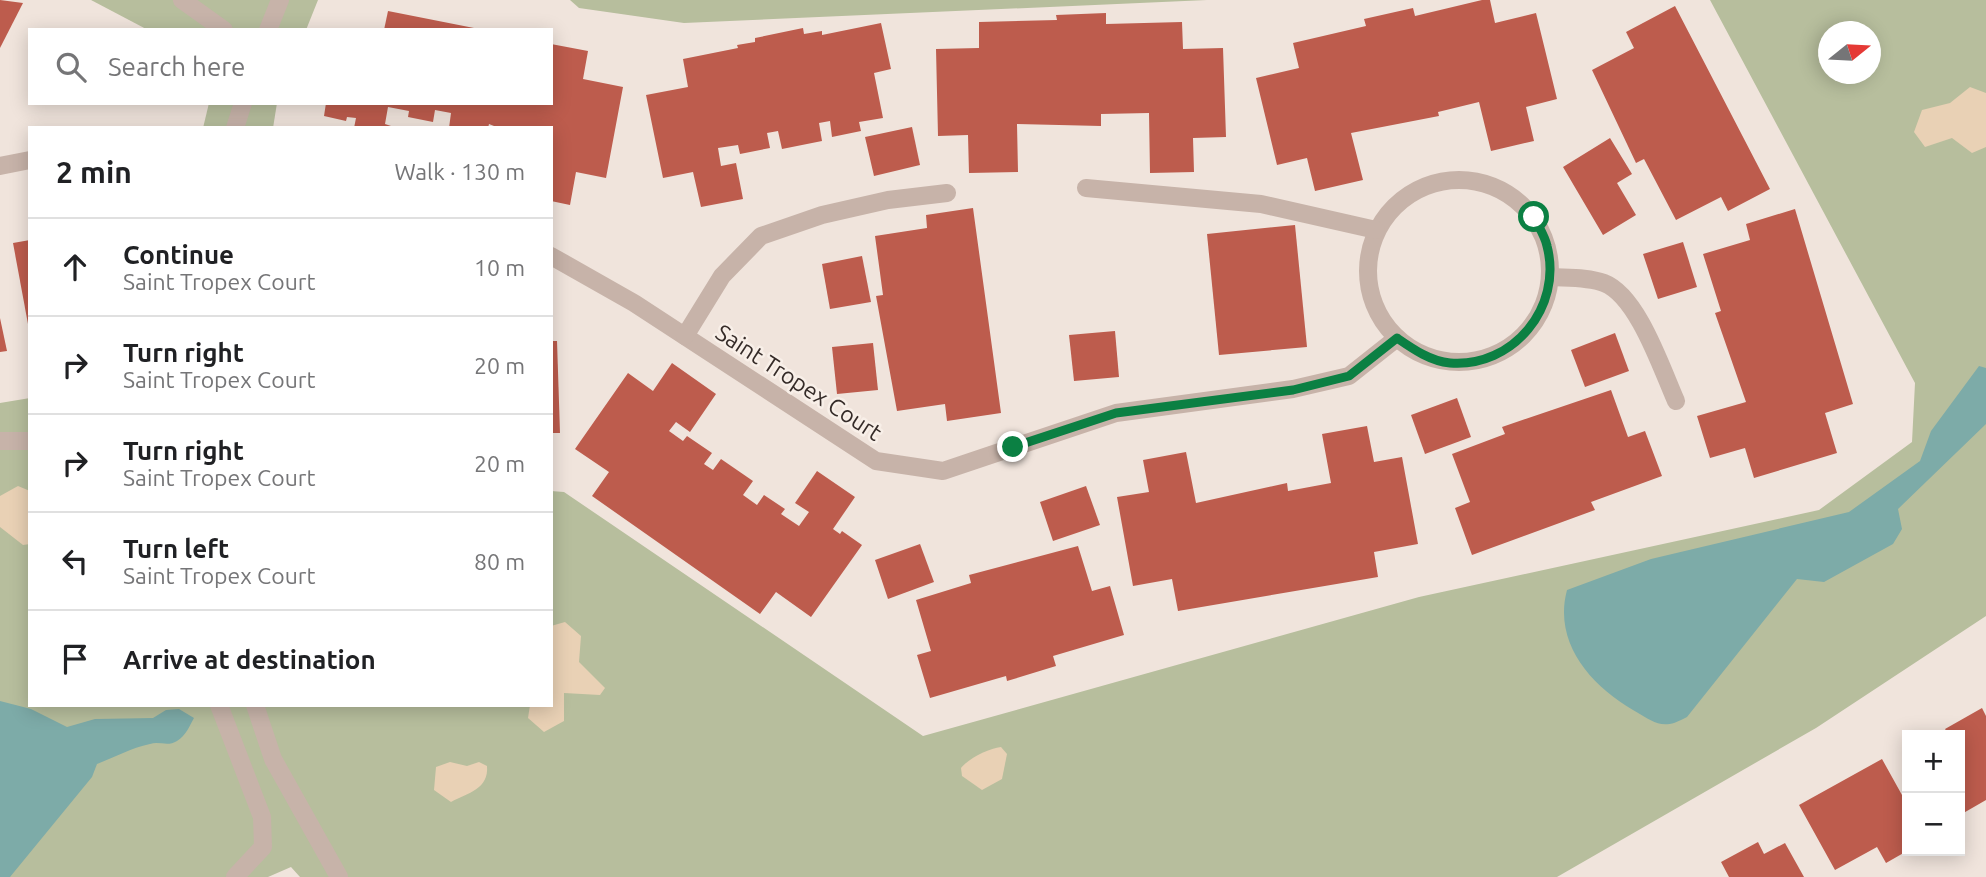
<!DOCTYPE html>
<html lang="en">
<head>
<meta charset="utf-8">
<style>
	body { margin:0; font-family:Ubuntu,sans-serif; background:#f2f2f2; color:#202124 }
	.controls { position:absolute; right:21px; bottom:21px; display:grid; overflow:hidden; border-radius:0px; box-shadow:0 4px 18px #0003 }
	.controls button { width:63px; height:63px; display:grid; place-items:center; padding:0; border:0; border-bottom:2px solid #e0e0e0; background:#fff; color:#202124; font:35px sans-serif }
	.compass { position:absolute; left:1818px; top:21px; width:63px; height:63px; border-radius:50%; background:#fff; box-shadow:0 4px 18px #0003; rotate:72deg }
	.stop { position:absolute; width:21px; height:21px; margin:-16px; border:5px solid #0b8043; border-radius:50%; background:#fff }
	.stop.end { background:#0b8043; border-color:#fff; box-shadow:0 2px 7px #0008 }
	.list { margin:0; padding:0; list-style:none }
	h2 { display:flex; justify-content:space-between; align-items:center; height:91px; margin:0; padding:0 28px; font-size:30px }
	h2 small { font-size:23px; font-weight:400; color:#757577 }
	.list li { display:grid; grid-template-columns:46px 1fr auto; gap:21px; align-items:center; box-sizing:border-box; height:98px; padding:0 28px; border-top:2px solid #e0e0e0 }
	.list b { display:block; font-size:26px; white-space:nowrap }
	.list p { margin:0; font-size:23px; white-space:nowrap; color:#757577 }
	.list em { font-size:23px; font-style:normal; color:#757577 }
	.icon { flex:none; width:38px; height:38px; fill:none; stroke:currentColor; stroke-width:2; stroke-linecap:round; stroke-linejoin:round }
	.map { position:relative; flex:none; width:1986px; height:877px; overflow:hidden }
	.search { position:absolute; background:#fff; box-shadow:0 4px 18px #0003; left:28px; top:28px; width:525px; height:77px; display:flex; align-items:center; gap:18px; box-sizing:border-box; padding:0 24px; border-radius:0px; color:#757577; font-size:26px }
	.panel { position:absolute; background:#fff; box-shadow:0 4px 18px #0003; left:28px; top:126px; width:525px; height:581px; border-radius:0px }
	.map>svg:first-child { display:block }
	.green { fill:#b7be9d; fill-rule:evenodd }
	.sand { fill:#e9d1b5 }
	.water { fill:#7daba8 }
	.building { fill:#bd5c4d }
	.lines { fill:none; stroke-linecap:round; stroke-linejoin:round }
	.service { stroke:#c7b3a9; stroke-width:18 }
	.minor { stroke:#c7b3a9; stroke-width:18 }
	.route { stroke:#0b8043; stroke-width:9 }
	.labels { text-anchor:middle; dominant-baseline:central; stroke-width:5; stroke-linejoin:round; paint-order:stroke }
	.street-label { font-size:23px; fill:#352b28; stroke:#f8efe8 }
</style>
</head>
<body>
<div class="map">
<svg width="1986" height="877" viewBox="0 0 1986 877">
	<rect width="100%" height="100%" fill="#f0e4dc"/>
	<g class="green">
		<path d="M91,0H318L306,30H148Z"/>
		<path d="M570,0H1207L684,23L579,8Z"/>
		<path d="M1710,0H1986V616L1816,728L1557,877H300L291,867L268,877H0V403L30,398V705H551V491L564,492L923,736L1419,597L1819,510L1912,442L1915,383ZM1828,32H1870V74H1828Z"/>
		<path d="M209,103H277L273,128H203Z"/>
	</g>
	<g class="sand">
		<path d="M1970,87L1986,93V147L1972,153L1952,138L1925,147L1914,132L1922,110L1950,103Z"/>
		<path d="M18,486L30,491V544L23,545L0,527V496Z"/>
		<path d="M565,622L581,636L579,662L605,688L600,695L564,693V721L544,732L528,718L530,705H551V626Z"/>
		<path d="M1001,747L1007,754L1002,779L982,790L962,776L961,768C968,759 989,748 1001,747Z"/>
		<path d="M450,762L467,766L479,762L487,766C489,789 468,793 451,802L434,790L436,767Z"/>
	</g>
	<g class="water">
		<path d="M1979,366L1986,368V424L1898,509L1902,529L1893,544L1824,582L1797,579L1687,717C1662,731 1656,723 1633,710C1590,685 1553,642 1567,590L1651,559L1849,512L1920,461L1931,431Z"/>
		<path d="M0,701L31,709L67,727L95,719L153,718L166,710L179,709L194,718C189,727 186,735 177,741C168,747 159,741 150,744C131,748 115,757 97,764L92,777L10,877H0Z"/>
	</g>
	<g class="building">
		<path d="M0,0L23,3L0,48Z"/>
		<path d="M1482,0H1490L1495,23L1536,13L1557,99L1526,107L1534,141L1491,151L1479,102L1438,112L1439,116L1351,133L1363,180L1315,191L1307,158L1277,165L1256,78L1299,68L1293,43L1366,26L1364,19L1413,8L1415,16Z"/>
		<path d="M1675,6L1770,189L1728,211L1721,197L1676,220L1644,159L1636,163L1592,70L1634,48L1626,32Z"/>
		<path d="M388,11L474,28V30H384Z"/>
		<path d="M1106,13V24L1182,22L1183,49L1223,48L1226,137L1193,138L1194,172L1150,173L1149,113L1101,114V126L1017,124L1018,172L969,173L968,135L938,136L936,49L979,48V22L1057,20L1056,15Z"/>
		<path d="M881,23L891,69L874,73L883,118L859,122L861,131L832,137L830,121L819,123L822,141L782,149L778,131L767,133L770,148L740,154L738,145L718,148L721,166L736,163L743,199L701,207L693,172L663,178L646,95L688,87L683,59L738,48L737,45L755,42V38L803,28L804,34L822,31V35Z"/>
		<path d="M551,44L588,51L583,79L623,87L606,178L576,172L570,205L551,201V128H499L489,124L488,128H449L451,113L435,110L433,122L408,117L409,111L388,107L385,124L397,128H354L356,118L347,117L346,121L324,116L326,103H551Z"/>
		<path d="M912,127L920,165L874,176L865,137Z"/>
		<path d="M1610,138L1632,174L1617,183L1636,215L1603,235L1563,167Z"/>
		<path d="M973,208L1001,413L947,421L945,404L897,411L876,296L883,295L875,236L927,228L926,215Z"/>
		<path d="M1795,209L1853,404L1825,413L1837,453L1754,478L1745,448L1710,458L1697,416L1746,402L1715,313L1721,311L1703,254L1750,240L1746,224Z"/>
		<path d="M1295,225L1307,347L1219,355L1207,234Z"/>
		<path d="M30,240V323L28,324L13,243Z"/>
		<path d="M1683,242L1697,287L1658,299L1643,254Z"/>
		<path d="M862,256L871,302L830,309L822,264Z"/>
		<path d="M0,318L7,351L0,352Z"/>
		<path d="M1115,331L1119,377L1074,381L1069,335Z"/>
		<path d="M1615,333L1629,371L1585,387L1571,350Z"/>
		<path d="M551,341H557L560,433H551Z"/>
		<path d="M873,343L878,390L837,394L832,347Z"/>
		<path d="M672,363L716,394L690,432L676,422L669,431L683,441L687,436L712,453L704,464L713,470L721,459L753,481L743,495L757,505L764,495L785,509L781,514L799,526L809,512L795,503L817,471L855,497L833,529L840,534L842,531L862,545L811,617L776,592L760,614L592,496L609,472L575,449L628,373L653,391Z"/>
		<path d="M1611,390L1628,437L1645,431L1662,476L1591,502L1595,510L1472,555L1455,508L1470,502L1452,454L1505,434L1502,427Z"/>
		<path d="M1457,398L1471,437L1425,454L1411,415Z"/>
		<path d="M1367,426L1374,462L1402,457L1418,544L1374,552L1378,577L1178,611L1172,579L1133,586L1117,497L1149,492L1143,460L1186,452L1196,503L1287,483L1288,491L1331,483L1322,434Z"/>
		<path d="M1086,486L1100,525L1053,541L1040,502Z"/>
		<path d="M920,544L934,582L888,599L875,560Z"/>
		<path d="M1078,546L1092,591L1110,586L1124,635L1053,656L1056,666L1007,681L1006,676L930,698L917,655L931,651L916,600L971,583L969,575Z"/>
		<path d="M1982,708L1986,716V800L1960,815V735H1949L1945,729Z"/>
		<path d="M1882,759L1907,804V851L1886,863L1877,847L1835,870L1799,805Z"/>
		<path d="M1758,842L1764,854L1785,843L1804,877H1729L1721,862Z"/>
	</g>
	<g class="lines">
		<g class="service">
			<path d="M182,0L224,30"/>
			<path d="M1551,277C1568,278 1588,277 1604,283C1638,296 1662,370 1676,401"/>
			<path d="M0,441H30"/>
			<path d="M219,705L262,817L263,847L235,877"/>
		</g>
		<g class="minor">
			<path d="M268,30L280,0"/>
			<path d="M235,128L243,103"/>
			<path d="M0,166L30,160"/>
			<circle cx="1459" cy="271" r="91"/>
			<path d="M1086,188L1261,204L1376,230"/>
			<path d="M551,256L634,303L876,461L943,471L1116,413L1293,389L1349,376L1397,338"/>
			<path d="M685,336L722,276L761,236L822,215L888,200L947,193"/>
			<path d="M255,705L273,759L339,877"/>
		</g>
	</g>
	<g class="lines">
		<path class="route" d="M1013,447L1116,413L1293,390L1349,376L1397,338C1413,349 1430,361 1450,363C1513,368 1563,307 1547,246C1545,236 1538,226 1534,217"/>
	</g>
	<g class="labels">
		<g class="street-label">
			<text transform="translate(799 382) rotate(33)">Saint Tropex Court</text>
		</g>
	</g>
</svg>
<div class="controls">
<button>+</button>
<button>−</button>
</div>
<svg class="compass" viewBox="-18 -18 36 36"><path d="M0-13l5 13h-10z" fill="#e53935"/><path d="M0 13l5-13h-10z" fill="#757577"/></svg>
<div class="stop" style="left:1534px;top:217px"></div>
<div class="stop end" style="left:1013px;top:447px"></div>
<div class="search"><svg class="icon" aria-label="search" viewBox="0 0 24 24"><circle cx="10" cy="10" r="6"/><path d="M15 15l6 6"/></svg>Search here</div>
<section class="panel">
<h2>2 min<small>Walk · 130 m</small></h2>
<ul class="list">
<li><svg class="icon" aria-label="ahead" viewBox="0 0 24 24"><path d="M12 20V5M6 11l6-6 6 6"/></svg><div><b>Continue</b><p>Saint Tropex Court</p></div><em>10 m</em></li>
<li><svg class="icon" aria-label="right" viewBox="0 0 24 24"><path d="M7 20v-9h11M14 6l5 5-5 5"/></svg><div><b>Turn right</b><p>Saint Tropex Court</p></div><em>20 m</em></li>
<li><svg class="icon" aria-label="right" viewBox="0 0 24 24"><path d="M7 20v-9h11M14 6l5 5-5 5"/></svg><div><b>Turn right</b><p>Saint Tropex Court</p></div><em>20 m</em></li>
<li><svg class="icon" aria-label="left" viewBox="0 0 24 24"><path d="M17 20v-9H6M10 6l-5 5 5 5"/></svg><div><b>Turn left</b><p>Saint Tropex Court</p></div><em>80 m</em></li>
<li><svg class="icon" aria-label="arrive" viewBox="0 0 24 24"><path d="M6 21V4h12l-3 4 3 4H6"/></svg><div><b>Arrive at destination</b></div></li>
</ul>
</section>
</div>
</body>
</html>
